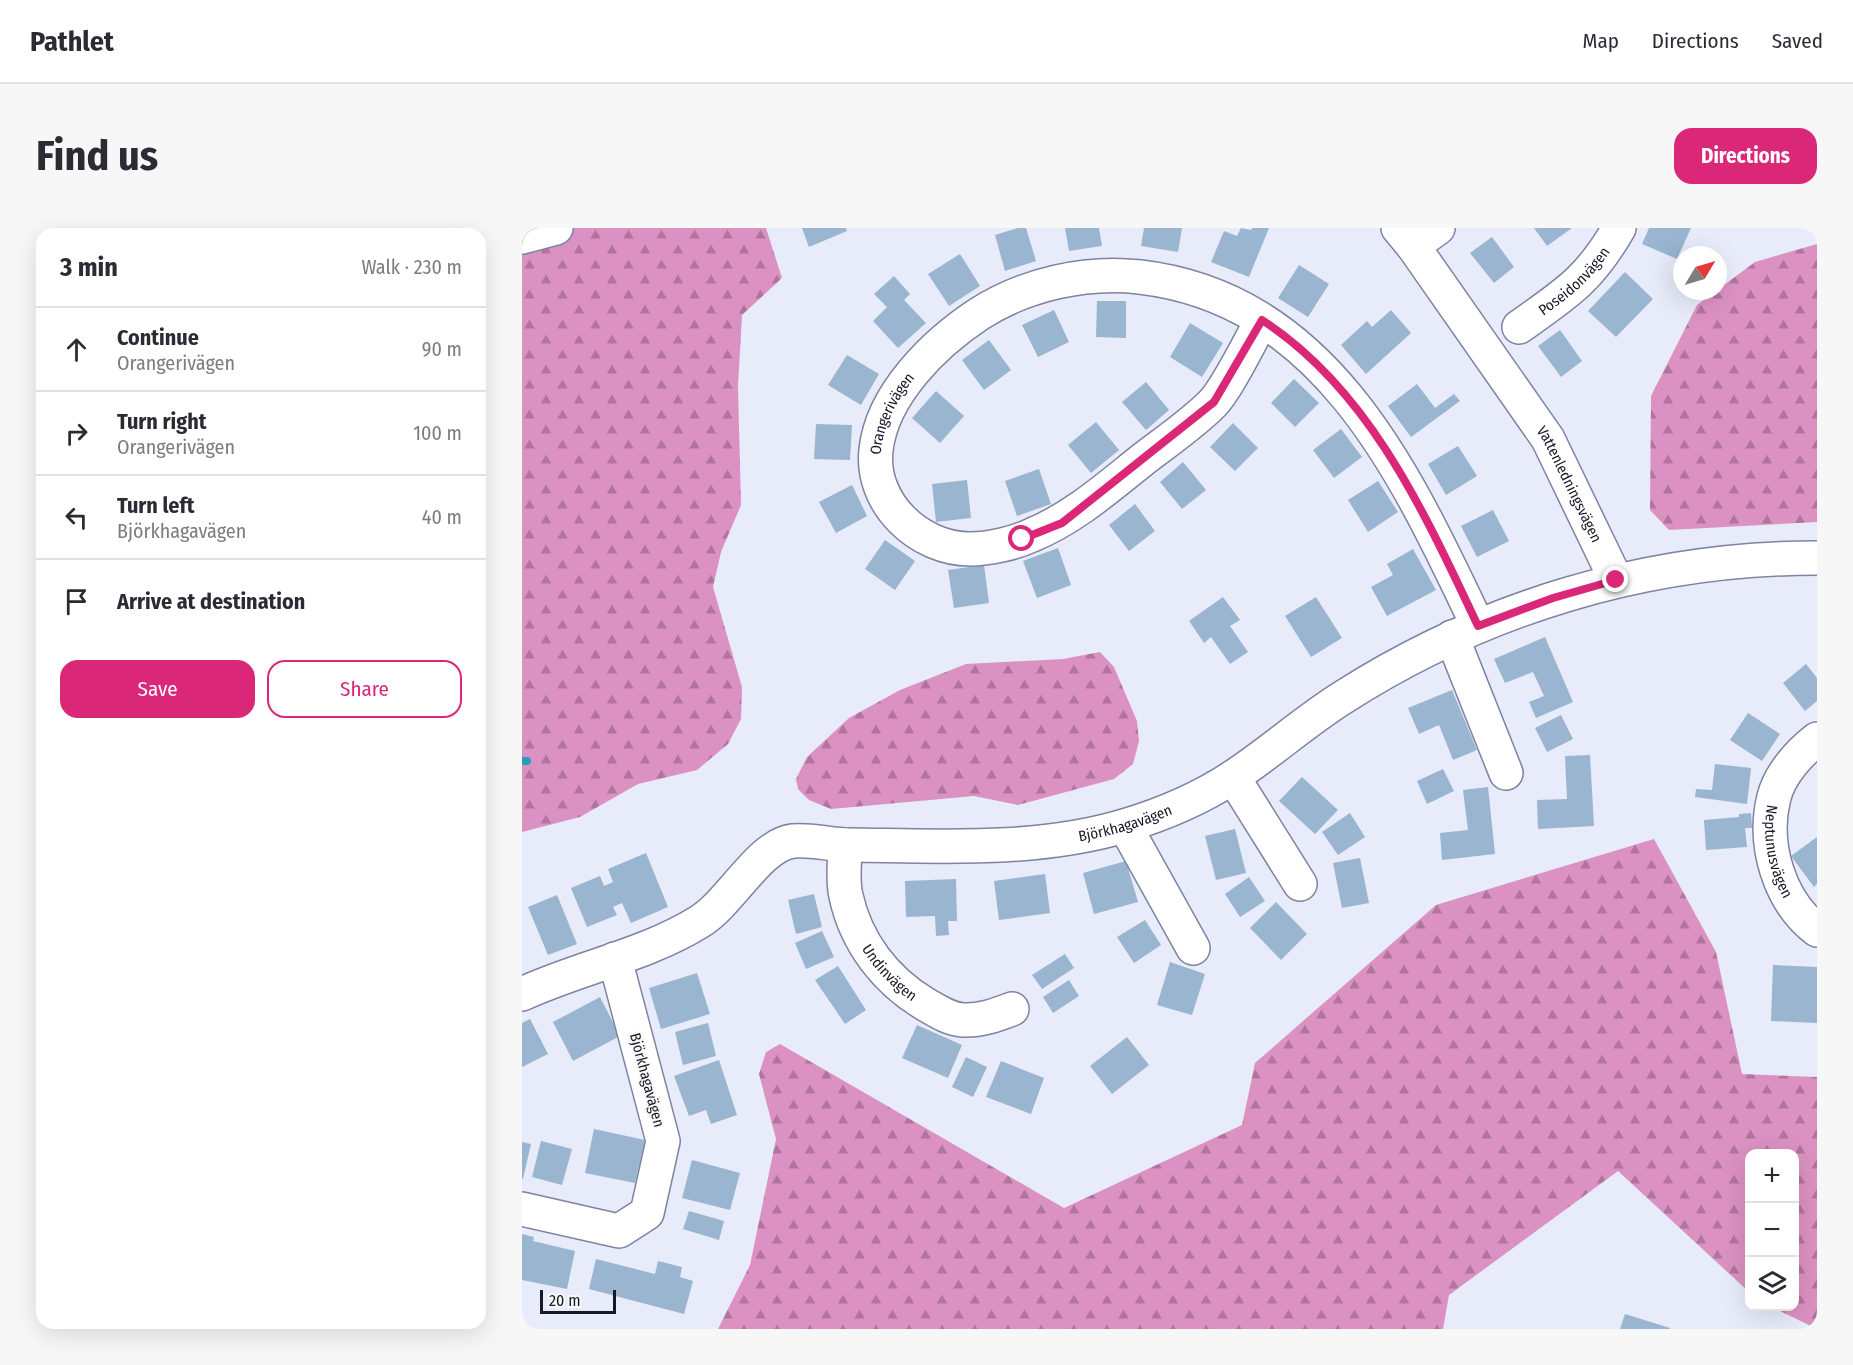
<!DOCTYPE html>
<html lang="en">
<head>
<meta charset="utf-8">
<style>
	body { margin:0; font-family:"Fira Sans Condensed",sans-serif; background:#f7f7f7; color:#2b2b33 }
	.controls { position:absolute; right:18px; bottom:18px; display:grid; overflow:hidden; border-radius:12px; box-shadow:0 6px 24px #0002 }
	.controls button { width:54px; height:54px; display:grid; place-items:center; padding:0; border:0; border-bottom:2px solid #e1e1e2; background:#fff; color:#2b2b33; font:30px sans-serif }
	.compass { position:absolute; left:1151px; top:18px; width:54px; height:54px; border-radius:50%; background:#fff; box-shadow:0 6px 24px #0002; rotate:52deg }
	.scale { position:absolute; left:18px; bottom:15px; width:76px; box-sizing:border-box; padding-left:6px; border:3px solid #171825; border-top:0; font-size:16px; line-height:21px; white-space:nowrap; color:#171825; -webkit-text-stroke:4px #f9f9f9; paint-order:stroke }
	.stop { position:absolute; width:18px; height:18px; margin:-14px; border:4px solid #db2777; border-radius:50%; background:#fff }
	.stop.end { background:#db2777; border-color:#fff; box-shadow:0 2px 6px #0008 }
	.list { margin:0; padding:0; list-style:none }
	h2 { display:flex; justify-content:space-between; align-items:center; height:78px; margin:0; padding:0 24px; font-size:26px }
	h2 small { font-size:20px; font-weight:400; color:#7c7c81 }
	.list li { display:grid; grid-template-columns:39px 1fr auto; gap:18px; align-items:center; box-sizing:border-box; height:84px; padding:0 24px; border-top:2px solid #e1e1e2 }
	.list b { display:block; font-size:22px; white-space:nowrap }
	.list p { margin:0; font-size:20px; white-space:nowrap; color:#7c7c81 }
	.list em { font-size:20px; font-style:normal; color:#7c7c81 }
	.actions { display:flex; gap:12px; padding:18px 24px }
	.actions a { flex:1; padding:14px 0; border:2px solid #db2777; border-radius:18px; text-align:center; font-size:21px; color:#db2777 }
	.actions .main { background:#db2777; color:#fff }
	.icon { flex:none; width:33px; height:33px; fill:none; stroke:currentColor; stroke-width:2; stroke-linecap:round; stroke-linejoin:round }
	.map { position:relative; flex:none; width:1295px; height:1101px; overflow:hidden; border-radius:18px }
	header { display:flex; align-items:center; gap:36px; box-sizing:border-box; height:84px; padding:0 30px; background:#fff; border-bottom:2px solid #e1e1e2 }
	header strong { font-size:28px }
	nav { display:flex; gap:33px; margin-inline-start:auto; font-size:21px }
	.intro { display:flex; align-items:center; justify-content:space-between; box-sizing:border-box; height:144px; padding:0 36px }
	h1 { margin:0; font-size:42px }
	.button { padding:15px 27px; border-radius:18px; background:#db2777; color:#fff; font-size:21px; font-weight:700 }
	main { display:flex; gap:36px; padding:0 36px }
	aside { flex:1; background:#fff; border-radius:18px; box-shadow:0 6px 24px #0002 }
	.map>svg:first-child { display:block }
	.forest { fill:url(#forest-firs) }
	.lines { fill:none; stroke-linecap:round; stroke-linejoin:round }
	.stream { stroke:#22a0ba; stroke-width:8 }
	.building { fill:#99b5cf }
	.minor-casing { stroke:#7e83a3; stroke-width:36 }
	.minor { stroke:#fff; stroke-width:33 }
	.route { stroke:#db2777; stroke-width:8 }
	.labels { text-anchor:middle; dominant-baseline:central; stroke-width:4.5; stroke-linejoin:round; paint-order:stroke }
	.street-label { font-size:15px; fill:#171825; stroke:#f9f9f9 }
</style>
</head>
<body>
<header>
<strong>Pathlet</strong>
<nav><a>Map</a><a>Directions</a><a>Saved</a></nav>
</header>
<div class="intro"><h1>Find us</h1><a class="button">Directions</a></div>
<main>
<aside>
<h2>3 min<small>Walk · 230 m</small></h2>
<ul class="list">
<li><svg class="icon" aria-label="ahead" viewBox="0 0 24 24"><path d="M12 20V5M6 11l6-6 6 6"/></svg><div><b>Continue</b><p>Orangerivägen</p></div><em>90 m</em></li>
<li><svg class="icon" aria-label="right" viewBox="0 0 24 24"><path d="M7 20v-9h11M14 6l5 5-5 5"/></svg><div><b>Turn right</b><p>Orangerivägen</p></div><em>100 m</em></li>
<li><svg class="icon" aria-label="left" viewBox="0 0 24 24"><path d="M17 20v-9H6M10 6l-5 5 5 5"/></svg><div><b>Turn left</b><p>Björkhagavägen</p></div><em>40 m</em></li>
<li><svg class="icon" aria-label="arrive" viewBox="0 0 24 24"><path d="M6 21V4h12l-3 4 3 4H6"/></svg><div><b>Arrive at destination</b></div></li>
</ul>
<div class="actions"><a class="main">Save</a><a>Share</a></div>
</aside>
<div class="map">
<svg width="1295" height="1101" viewBox="0 0 1295 1101">
	<defs>
		<pattern id="forest-firs" width="22" height="20" patternUnits="userSpaceOnUse" patternTransform="scale(1.5)"><rect width="22" height="20" fill="#db91c2"/><path d="M5 1l3.5 6h-7zM16 11l3.5 6h-7z" fill="#b1759d"/></pattern>
	</defs>
	<rect width="100%" height="100%" fill="#e8ebf9"/>
	<g class="forest">
		<path d="M0,0H244L260,50L220,87L216,159L219,277L199,324L191,359L220,459L219,491L206,516L175,542L116,556L58,589L0,604Z"/>
		<path d="M1295,16V294L1147,302L1128,282L1129,168L1175,77L1233,34Z"/>
		<path d="M578,424L592,439L615,493L617,513L611,536L592,551L496,577L452,568L309,581L287,572L276,561L274,551L285,529L327,490L378,462L444,436L541,431Z"/>
		<path d="M1132,611L1194,724L1220,846L1295,849V1101L1250,1079L1272,1078V926H1228L1227,1064L1096,943L927,1067L921,1101H196L228,1037L254,911L237,846L244,824L258,816L542,980L720,897L733,835L914,677Z"/>
	</g>
	<g class="lines">
		<path class="stream" d="M0,533H5"/>
	</g>
	<g class="building">
		<path d="M280,0H324L325,3L287,19Z"/>
		<path d="M496,0H504L514,33L483,43L473,7Z"/>
		<path d="M543,0H577L580,18L547,23Z"/>
		<path d="M622,0H660L656,24L619,18Z"/>
		<path d="M719,0L729,2L730,0H747L727,49L689,34L702,3L715,8Z"/>
		<path d="M1012,0H1050L1025,18Z"/>
		<path d="M1127,0H1169L1155,31L1120,16Z"/>
		<path d="M970,9L992,39L972,55L948,25Z"/>
		<path d="M438,26L458,58L427,78L406,46Z"/>
		<path d="M777,37L807,56L786,89L756,70Z"/>
		<path d="M1103,44L1131,71L1094,109L1066,83Z"/>
		<path d="M372,48L388,66L382,72L404,95L376,120L351,93L365,79L352,66Z"/>
		<path d="M575,73H604V110L574,109Z"/>
		<path d="M532,82L547,114L516,129L500,97Z"/>
		<path d="M869,82L889,105L844,146L819,117L845,93L850,99Z"/>
		<path d="M668,95L701,115L680,149L648,129Z"/>
		<path d="M1038,102L1060,133L1039,149L1016,118Z"/>
		<path d="M467,112L489,142L462,162L440,132Z"/>
		<path d="M325,127L357,146L339,177L306,157Z"/>
		<path d="M772,151L797,175L773,199L749,175Z"/>
		<path d="M624,154L647,182L624,202L600,174Z"/>
		<path d="M895,156L913,180L932,166L938,173L889,209L866,178Z"/>
		<path d="M414,163L442,188L418,215L390,190Z"/>
		<path d="M574,194L597,222L569,245L546,217Z"/>
		<path d="M711,195L736,220L713,243L688,219Z"/>
		<path d="M294,196L330,197L328,232L292,231Z"/>
		<path d="M819,201L840,229L812,250L791,222Z"/>
		<path d="M936,218L955,248L924,267L906,236Z"/>
		<path d="M661,234L684,262L660,281L638,254Z"/>
		<path d="M517,241L529,276L495,288L483,253Z"/>
		<path d="M445,252L449,290L414,294L410,256Z"/>
		<path d="M856,253L876,284L846,304L826,272Z"/>
		<path d="M330,257L345,288L314,305L297,274Z"/>
		<path d="M613,276L633,303L607,323L587,297Z"/>
		<path d="M971,282L987,313L955,329L939,298Z"/>
		<path d="M363,312L393,333L373,362L343,341Z"/>
		<path d="M536,320L549,357L515,370L501,333Z"/>
		<path d="M891,321L914,362L865,388L849,359L871,347L865,336Z"/>
		<path d="M462,337L467,375L432,380L426,342Z"/>
		<path d="M701,369L718,392L708,398L726,424L708,436L689,409L682,415L667,393Z"/>
		<path d="M794,369L820,410L789,429L763,388Z"/>
		<path d="M1023,409L1051,474L1014,490L1007,474L1022,468L1011,444L983,455L972,431Z"/>
		<path d="M1284,436L1295,450V473L1283,483L1261,455Z"/>
		<path d="M930,462L955,522L931,532L917,497L897,506L886,480Z"/>
		<path d="M1226,485L1258,506L1240,533L1208,512Z"/>
		<path d="M1039,487L1051,511L1025,524L1013,500Z"/>
		<path d="M1068,527L1072,598L1016,601L1015,572L1045,571L1043,528Z"/>
		<path d="M1193,536L1229,540L1225,576L1173,569L1174,561L1190,562Z"/>
		<path d="M921,541L932,563L905,576L895,553Z"/>
		<path d="M780,549L816,582L793,606L757,573Z"/>
		<path d="M966,559L973,626L920,632L918,605L946,602L941,562Z"/>
		<path d="M828,585L843,609L816,627L800,604Z"/>
		<path d="M1229,585L1230,600H1223L1225,619L1184,622L1182,592L1217,589V586Z"/>
		<path d="M713,601L724,645L694,652L683,608Z"/>
		<path d="M1295,609V656L1292,659L1269,628Z"/>
		<path d="M124,625L146,679L109,695L100,675L91,679L95,687L65,699L49,660L78,648L82,658L91,654L86,641Z"/>
		<path d="M838,630L847,675L820,680L811,635Z"/>
		<path d="M604,633L616,674L572,686L561,645Z"/>
		<path d="M523,646L528,685L477,692L472,653Z"/>
		<path d="M727,649L743,673L718,689L703,666Z"/>
		<path d="M434,651L435,693H426L427,707L414,708L413,688L384,689L383,653Z"/>
		<path d="M292,666L300,699L274,706L266,672Z"/>
		<path d="M35,667L55,716L26,727L6,679Z"/>
		<path d="M754,674L785,706L759,732L728,700Z"/>
		<path d="M623,692L639,717L612,735L595,709Z"/>
		<path d="M300,703L312,729L284,741L273,715Z"/>
		<path d="M543,726L552,740L520,761L510,747Z"/>
		<path d="M648,734L683,746L670,787L635,777Z"/>
		<path d="M1251,737L1295,739V795L1249,793Z"/>
		<path d="M316,738L344,782L323,796L293,752Z"/>
		<path d="M175,745L188,786L139,801L127,760Z"/>
		<path d="M547,752L557,768L531,785L521,769Z"/>
		<path d="M78,769L98,808L51,833L31,794Z"/>
		<path d="M8,791L26,826L0,839V795Z"/>
		<path d="M186,795L194,828L161,837L153,804Z"/>
		<path d="M395,797L440,817L426,850L380,830Z"/>
		<path d="M605,809L627,837L590,866L568,838Z"/>
		<path d="M444,829L465,839L451,869L430,859Z"/>
		<path d="M197,832L215,887L189,896L184,882L167,888L152,848Z"/>
		<path d="M479,833L522,850L509,886L464,869Z"/>
		<path d="M72,901L123,912L113,955L63,945Z"/>
		<path d="M19,913L50,921L40,957L10,949Z"/>
		<path d="M0,914L9,916L1,951H0Z"/>
		<path d="M170,932L218,945L208,982L160,970Z"/>
		<path d="M167,983L202,993L197,1012L161,1001Z"/>
		<path d="M0,1006L12,1009L11,1013L53,1023L45,1061L0,1052Z"/>
		<path d="M74,1031L133,1046L136,1033L160,1039L158,1049L171,1053L162,1086L67,1061Z"/>
		<path d="M1103,1086L1148,1100V1101H1098Z"/>
	</g>
	<g class="lines">
		<g class="minor-casing">
			<g id="minor">
				<path id="s1" d="M876,0L891,18L1026,211L1094,352"/>
				<path d="M0,9L34,0"/>
				<path d="M891,18L916,0"/>
				<path id="s2" d="M740,92C728,113 705,161 690,176C669,197 642,215 619,233C584,261 551,290 510,307C493,315 467,321 448,321C397,321 348,275 354,222C360,166 413,115 457,86C504,56 563,43 618,49C805,71 884,247 956,398"/>
				<path id="s3" d="M997,99C1045,65 1067,52 1097,0"/>
				<path d="M930,409L984,545"/>
				<path id="s4" d="M1295,511C1277,525 1258,546 1252,569C1240,616 1257,673 1295,702"/>
				<path d="M711,549L778,656"/>
				<path d="M603,598L671,720"/>
				<path id="s5" d="M323,617C323,633 320,652 324,668C334,714 363,752 403,776C415,783 427,791 441,792C458,793 474,787 490,781"/>
				<path id="s6" d="M0,766C56,740 124,727 177,694C209,675 237,617 271,613C289,611 309,617 328,617C418,618 514,624 602,598C639,587 679,570 711,549C749,524 782,494 820,470C962,379 1126,330 1295,330"/>
				<path d="M0,981L97,1003L125,985L141,913L93,731"/>
			</g>
		</g>
		<use href="#minor" class="minor"/>
	</g>
	<g class="lines">
		<path class="route" d="M500,311L540,295L692,174L740,92C848,162 903,286 956,398L1031,370L1094,352"/>
	</g>
	<g class="labels">
		<g class="street-label">
			<text stroke="none"><textPath href="#s3" startOffset="72">Poseidonvägen</textPath></text>
			<text stroke="none"><textPath href="#s2" startOffset="578">Orangerivägen</textPath></text>
			<text stroke="none"><textPath href="#s1" startOffset="309">Vattenledningsvägen</textPath></text>
			<text stroke="none"><textPath href="#s6" startOffset="652">Björkhagavägen</textPath></text>
			<text stroke="none"><textPath href="#s4" startOffset="129">Neptunusvägen</textPath></text>
			<text stroke="none"><textPath href="#s5" startOffset="141">Undinvägen</textPath></text>
			<text transform="translate(125 852) rotate(75)">Björkhagavägen</text>
		</g>
	</g>
</svg>
<div class="controls">
<button>+</button>
<button>−</button>
<button><svg class="icon" aria-label="layers" viewBox="0 0 24 24"><path d="M12 4l9 5-9 5-9-5zM3 14l9 5 9-5"/></svg></button>
</div>
<svg class="compass" viewBox="-18 -18 36 36"><path d="M0-13l5 13h-10z" fill="#e53935"/><path d="M0 13l5-13h-10z" fill="#7c7c81"/></svg>
<div class="scale">20 m</div>
<div class="stop" style="left:500px;top:311px"></div>
<div class="stop end" style="left:1094px;top:352px"></div>
</div>
</main>
</body>
</html>
